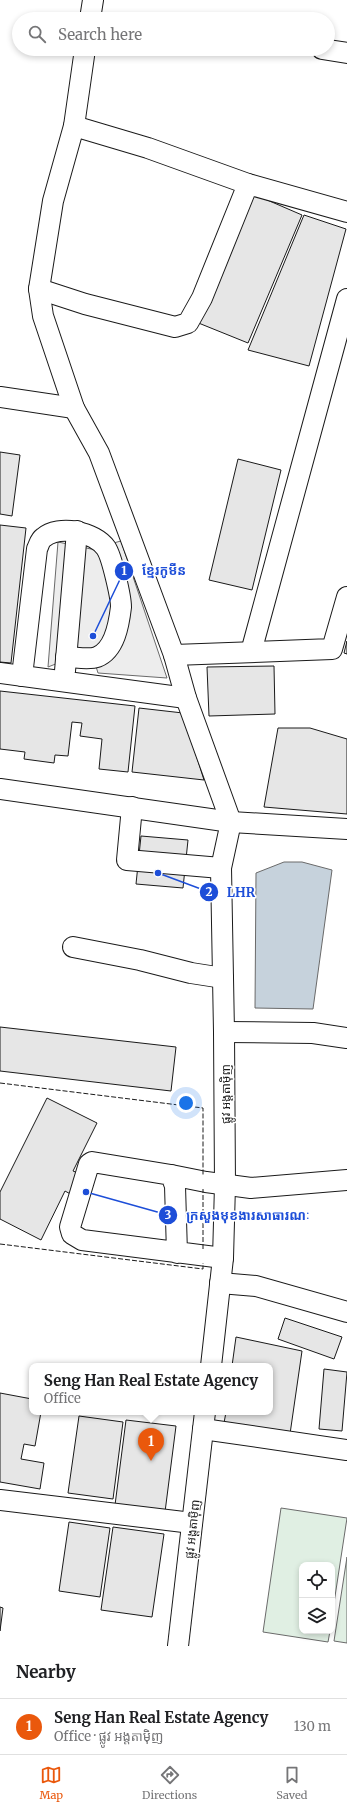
<!DOCTYPE html>
<html lang="en">
<head>
<meta charset="utf-8">
<style>
	body { margin:0; font-family:Merriweather,"Noto Sans Khmer",serif; background:#f6f6f6; color:#202124 }
	.controls { position:absolute; right:12px; bottom:12px; display:grid; overflow:hidden; border-radius:8px; box-shadow:0 2px 6px #0003 }
	.controls button { width:36px; height:36px; display:grid; place-items:center; padding:0; border:0; border-bottom:1px solid #e0e0e0; background:#fff; color:#202124; font:20px sans-serif }
	.you { position:absolute; left:186px; top:1103px; width:14px; height:14px; margin:-10px; border:3px solid #fff; border-radius:50%; background:#1a73e8; box-shadow:0 0 0 6px #1a73e833 }
	.badge { display:grid; place-items:center; width:26px; height:26px; border-radius:50%; background:#ea580c; color:#fff; font-size:13px; font-weight:700 }
	.pin { position:absolute; translate:-50% -33px; filter:drop-shadow(0 1px 2px #0008) }
	.pin::after { content:''; position:absolute; top:21px; width:14px; height:12px; background:inherit; clip-path:polygon(0 0,100% 0,50% 100%) }
	.popup { position:absolute; left:29px; top:1363px; width:244px; height:52px; box-sizing:border-box; display:grid; place-content:center; border-radius:8px; background:#fff; filter:drop-shadow(0 1px 3px #0005); font-size:13px; white-space:nowrap; color:#757577 }
	.popup b { font-size:15px; color:#202124 }
	.popup::after { content:''; position:absolute; left:50%; top:100%; margin-left:-8px; border:8px solid transparent; border-top-color:#fff }
	.list { margin:0; padding:0; list-style:none }
	h2 { display:flex; justify-content:space-between; align-items:center; height:52px; margin:0; padding:0 16px; font-size:17px }
	h2 small { font-size:13px; font-weight:400; color:#757577 }
	.list li { display:grid; grid-template-columns:26px 1fr auto; gap:12px; align-items:center; box-sizing:border-box; height:56px; padding:0 16px; border-top:1px solid #e0e0e0 }
	.list b { display:block; font-size:15px; white-space:nowrap }
	.list p { margin:0; font-size:13px; white-space:nowrap; color:#757577 }
	.list em { font-size:13px; font-style:normal; color:#757577 }
	.icon { flex:none; width:22px; height:22px; fill:none; stroke:currentColor; stroke-width:2; stroke-linecap:round; stroke-linejoin:round }
	.map { position:relative; flex:none; width:347px; height:1646px; overflow:hidden }
	.search { position:absolute; background:#fff; box-shadow:0 2px 6px #0003; left:12px; right:12px; top:12px; height:44px; display:flex; align-items:center; gap:10px; box-sizing:border-box; padding:0 14px; border-radius:22px; color:#757577; font-size:15px }
	.sheet { height:108px; background:#fff }
	nav { display:flex; justify-content:space-around; align-items:center; box-sizing:border-box; height:56px; border-top:1px solid #e0e0e0; background:#fff; font-size:11px; color:#757577 }
	nav a { display:grid; justify-items:center; gap:2px }
	nav .on { color:#ea580c }
	.map>svg:first-child { display:block }
	.green { fill:#e0efe3; stroke:#6a6a6a }
	.parking { fill:#ededed; stroke:#6a6a6a }
	.water { fill:#c6d2dc; stroke:#6a6a6a }
	.building { fill:#e6e6e6; stroke:#1a1a1a }
	.lines { fill:none; stroke-linecap:round; stroke-linejoin:round }
	.minor-casing { stroke:#1a1a1a; stroke-width:22 }
	.minor { stroke:#fff; stroke-width:20 }
	.fence { stroke:#1a1a1a; stroke-width:1; stroke-dasharray:5 2; stroke-linecap:butt }
	.labels { text-anchor:middle; dominant-baseline:central; stroke-width:3; stroke-linejoin:round; paint-order:stroke }
	.street-label { font-size:12px; fill:#1a1a1a; stroke:#fff }
	.leader { fill:none; stroke:#1d4ed8; stroke-width:1.5 }
	.callout-dot { fill:#1d4ed8; stroke:#fff; stroke-width:1.5 }
	.mark-label { font-size:12px; text-anchor:middle; font-weight:bold; fill:#fff }
	.callout-label { font-size:13px; text-anchor:middle; font-weight:bold; fill:#1d4ed8; stroke:#fff; stroke-width:3; stroke-linejoin:round; paint-order:stroke }
</style>
</head>
<body>
<div class="map">
<svg width="347" height="1646" viewBox="0 0 347 1646">
	<rect width="100%" height="100%" fill="#fff"/>
	<g class="green">
		<path d="M281,1508L347,1518L332,1616V1565H302V1631H330L328,1642L263,1632Z"/>
		<path d="M347,1557V1643L334,1641Z"/>
	</g>
	<path class="parking" d="M121,541L167,678L98,673L91,650L48,667L58,542L91,549Z"/>
	<path class="water" d="M284,862H302L332,870L313,1009L255,1008L256,873Z"/>
	<g class="building">
		<path d="M251,193L302,215L248,343L196,322Z"/>
		<path d="M304,215L346,229L309,366L248,350Z"/>
		<path d="M0,452L20,455L12,516L0,514Z"/>
		<path d="M238,459L281,470L252,590L209,580Z"/>
		<path d="M0,525L26,528L11,663L0,662Z"/>
		<path d="M347,641V654L344,653Z"/>
		<path d="M274,666L275,714L209,716L207,667Z"/>
		<path d="M0,691L135,706L128,772L99,769L102,739L80,736L82,723L72,722L68,756L55,755L54,763L24,759L25,752L0,749Z"/>
		<path d="M139,708L183,713L204,780L132,772Z"/>
		<path d="M278,728H310L347,739V814L264,807Z"/>
		<path d="M141,836L188,840L183,888L136,884Z"/>
		<path d="M0,1027L176,1047L171,1091L0,1071Z"/>
		<path d="M47,1098L97,1123L73,1171L83,1175L74,1196L65,1191L41,1240L0,1219V1192Z"/>
		<path d="M285,1318L342,1337L334,1359L278,1339Z"/>
		<path d="M236,1337L302,1351L290,1434L224,1423L226,1412H270V1366H232Z"/>
		<path d="M324,1369L347,1372L342,1431L319,1429Z"/>
		<path d="M0,1393L32,1399V1412H41L35,1446L24,1444L21,1459L44,1463L40,1489L0,1482Z"/>
		<path d="M79,1416L123,1422L113,1499L68,1493Z"/>
		<path d="M126,1420L176,1426L165,1512L115,1505Z"/>
		<path d="M69,1522L110,1528L100,1597L59,1591Z"/>
		<path d="M113,1527L164,1534L152,1617L101,1610Z"/>
		<path d="M0,1607L3,1608L0,1631Z"/>
	</g>
	<g class="lines">
		<g class="minor-casing">
			<g id="minor">
				<path d="M90,19L93,0"/>
				<path d="M85,49L74,126L53,201L39,289L43,316L74,408L99,453L174,655L186,698L231,822"/>
				<path d="M322,49L347,53"/>
				<path d="M74,126L148,148L248,184L347,212"/>
				<path d="M39,289L85,304L175,327L188,323L202,298L248,184"/>
				<path d="M0,397L74,408"/>
				<path d="M251,652L347,299"/>
				<path d="M174,655L332,649L347,597"/>
				<path d="M65,671L77,531"/>
				<path d="M0,673L186,698"/>
				<path d="M22,676L37,549C39,545 40,540 43,538C59,524 95,532 106,548C112,557 121,597 121,607C119,624 115,650 97,657C89,660 75,657 66,657"/>
				<path d="M0,789L231,822L347,829"/>
				<path d="M132,807L127,860L221,868"/>
				<path d="M73,947L140,960L191,973L223,978"/>
				<path d="M224,1032L313,1033L347,1038"/>
				<path d="M171,1175L206,1182L251,1188L347,1180"/>
				<path d="M177,1253L175,1186L171,1175L92,1162L89,1164L70,1227L72,1234L82,1240L223,1258"/>
				<path d="M220,1283L256,1286L347,1312"/>
				<path d="M211,1366L223,1258L225,1185L224,1032L221,868L231,822"/>
				<path d="M203,1429L347,1450"/>
				<path d="M0,1500L192,1523"/>
				<path d="M178,1646L205,1412"/>
			</g>
		</g>
		<use href="#minor" class="minor"/>
		<g class="fence">
			<path d="M0,1083L203,1108V1175"/>
			<path d="M0,1244L203,1269V1263"/>
			<path d="M203,1249V1189"/>
		</g>
	</g>
	<g class="labels">
		<g class="street-label">
			<text transform="translate(225 1094) rotate(-90)">ផ្លូវ អង្តតាម៉ិញ</text>
			<text transform="translate(192 1529) rotate(-84)">ផ្លូវ អង្តតាម៉ិញ</text>
		</g>
	</g>
	<path class="leader" d="M93 636L124 571M158 873L209 892M86 1192L168 1215"/>
	<g class="callout-dot">
		<circle cx="93" cy="636" r="4"/>
		<circle cx="158" cy="873" r="4"/>
		<circle cx="86" cy="1192" r="4"/>
		<circle cx="124" cy="571" r="10"/>
		<circle cx="209" cy="892" r="10"/>
		<circle cx="168" cy="1215" r="10"/>
	</g>
	<g class="mark-label">
		<text x="124" y="575">1</text>
		<text x="209" y="896">2</text>
		<text x="168" y="1219">3</text>
	</g>
	<g class="callout-label">
		<text x="164" y="575">ខ្មែរកូមីន</text>
		<text x="241" y="897">LHR</text>
		<text x="248" y="1220">ក្រសួងមុខងារសាធារណៈ</text>
	</g>
</svg>
<div class="controls">
<button><svg class="icon" aria-label="locate" viewBox="0 0 24 24"><circle cx="12" cy="12" r="6"/><path d="M12 2v4M12 18v4M2 12h4M18 12h4"/></svg></button>
<button><svg class="icon" aria-label="layers" viewBox="0 0 24 24"><path d="M12 4l9 5-9 5-9-5zM3 14l9 5 9-5"/></svg></button>
</div>
<div class="you"></div>
<div class="pin badge" style="left:151px;top:1461px">1</div>
<div class="popup"><b>Seng Han Real Estate Agency</b>Office</div>
<div class="search"><svg class="icon" aria-label="search" viewBox="0 0 24 24"><circle cx="10" cy="10" r="6"/><path d="M15 15l6 6"/></svg>Search here</div>
</div>
<section class="sheet">
<h2>Nearby<small></small></h2>
<ul class="list">
<li><span class="badge">1</span><div><b>Seng Han Real Estate Agency</b><p>Office · ផ្លូវ អង្តតាម៉ិញ</p></div><em>130 m</em></li>
</ul>
</section>
<nav>
<a class="on"><svg class="icon" aria-label="map" viewBox="0 0 24 24"><path d="M3 6l6-2 6 2 6-2v14l-6 2-6-2-6 2zM9 4v14M15 6v14"/></svg>Map</a>
<a><svg class="icon" aria-label="directions" viewBox="0 0 24 24"><path d="M12 3l9 9-9 9-9-9zM9 14v-3h6M13 9l2 2-2 2"/></svg>Directions</a>
<a><svg class="icon" aria-label="saved" viewBox="0 0 24 24"><path d="M7 4h10v16l-5-4-5 4z"/></svg>Saved</a>
</nav>
</body>
</html>
